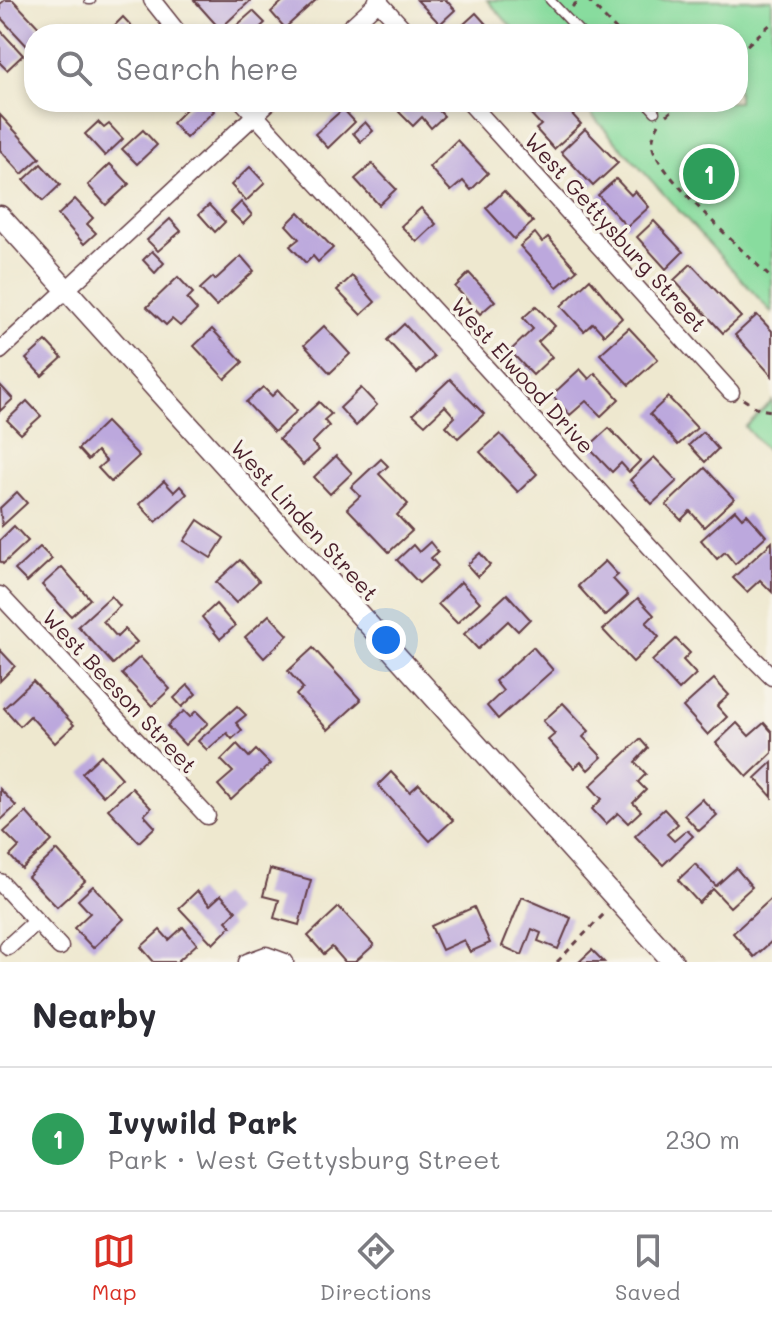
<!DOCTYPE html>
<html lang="en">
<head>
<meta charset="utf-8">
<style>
	body { margin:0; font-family:Mali,sans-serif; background:#f2f2f3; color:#2b2b33 }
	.you { position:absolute; left:386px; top:640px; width:28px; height:28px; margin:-20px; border:6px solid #fff; border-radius:50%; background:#1a73e8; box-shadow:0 0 0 12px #1a73e833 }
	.badge { display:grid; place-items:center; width:52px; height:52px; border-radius:50%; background:#d93025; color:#fff; font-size:26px; font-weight:700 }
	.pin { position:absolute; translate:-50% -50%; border:4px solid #fff; box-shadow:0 2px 8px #0006 }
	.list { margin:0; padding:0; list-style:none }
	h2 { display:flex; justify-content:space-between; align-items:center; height:104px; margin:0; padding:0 32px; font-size:34px }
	h2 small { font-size:26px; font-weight:400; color:#7c7c81 }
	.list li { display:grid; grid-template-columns:52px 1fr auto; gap:24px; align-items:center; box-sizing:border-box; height:144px; padding:0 32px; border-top:2px solid #e1e1e2 }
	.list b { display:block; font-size:30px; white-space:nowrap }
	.list p { margin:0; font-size:26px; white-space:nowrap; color:#7c7c81 }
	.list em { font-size:26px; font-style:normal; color:#7c7c81 }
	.icon { flex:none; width:44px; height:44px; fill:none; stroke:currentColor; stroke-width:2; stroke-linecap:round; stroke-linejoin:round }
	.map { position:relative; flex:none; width:772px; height:962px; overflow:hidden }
	.search { position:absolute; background:#fff; box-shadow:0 4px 12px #0003; left:24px; right:24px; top:24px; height:88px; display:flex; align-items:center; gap:20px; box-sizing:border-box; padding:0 28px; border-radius:32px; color:#7c7c81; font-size:30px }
	.sheet { height:248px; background:#fff }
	nav { display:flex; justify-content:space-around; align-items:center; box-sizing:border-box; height:112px; border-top:2px solid #e1e1e2; background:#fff; font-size:22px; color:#7c7c81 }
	nav a { display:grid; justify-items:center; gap:4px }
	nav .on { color:#d93025 }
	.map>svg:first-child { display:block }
	.green { fill:#88dc9e; stroke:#697e64; stroke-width:2 }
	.building { fill:#bca8dd }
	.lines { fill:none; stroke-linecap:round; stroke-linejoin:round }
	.service-casing { stroke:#633d44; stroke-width:11 }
	.minor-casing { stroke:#633d44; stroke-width:19 }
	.tertiary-casing { stroke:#633d44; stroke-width:23 }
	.path { stroke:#633d44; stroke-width:3; stroke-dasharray:6 6; stroke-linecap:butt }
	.service { stroke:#fff; stroke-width:8 }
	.minor { stroke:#fff; stroke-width:16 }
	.tertiary { stroke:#fff; stroke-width:20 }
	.labels { text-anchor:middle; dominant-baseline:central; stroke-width:7; stroke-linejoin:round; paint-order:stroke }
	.street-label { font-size:22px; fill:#4a1f2b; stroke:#f7f3e8 }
</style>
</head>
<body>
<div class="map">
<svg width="772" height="962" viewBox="0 0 772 962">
	<rect width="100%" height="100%" fill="#f7f3e8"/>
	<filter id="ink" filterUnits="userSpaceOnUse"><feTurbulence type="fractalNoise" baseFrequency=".0125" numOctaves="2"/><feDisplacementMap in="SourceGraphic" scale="16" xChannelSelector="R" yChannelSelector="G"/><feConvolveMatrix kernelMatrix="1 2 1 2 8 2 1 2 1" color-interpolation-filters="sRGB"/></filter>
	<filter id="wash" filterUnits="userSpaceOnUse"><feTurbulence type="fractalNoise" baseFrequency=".006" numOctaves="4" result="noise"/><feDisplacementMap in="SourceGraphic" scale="32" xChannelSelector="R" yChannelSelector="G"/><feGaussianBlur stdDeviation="1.8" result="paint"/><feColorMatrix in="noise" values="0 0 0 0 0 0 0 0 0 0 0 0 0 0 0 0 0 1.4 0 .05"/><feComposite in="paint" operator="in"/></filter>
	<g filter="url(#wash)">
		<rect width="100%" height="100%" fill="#eee8cf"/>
		<g class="green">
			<path d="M487,0H772V313L580,102H738V34H518Z"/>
			<path d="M772,401V457L745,427Z"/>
		</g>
		<g id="blocks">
			<g class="building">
				<path d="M5,0H13L45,34H34V43L29,48L0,17V4Z"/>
				<path d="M194,0H251L220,29Z"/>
				<path d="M284,0H316L285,28L271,12Z"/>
				<path d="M417,0H446L455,10L440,24Z"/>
				<path d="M253,11L265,23L253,34H227Z"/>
				<path d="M476,13L495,34H453Z"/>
				<path d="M123,17L139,34H110L108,32Z"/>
				<path d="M0,30L23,55L7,70L0,63Z"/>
				<path d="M193,102H206L214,111L186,138L172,123Z"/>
				<path d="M409,102H431L444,116L431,128L422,117L413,126L399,112Z"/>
				<path d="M538,102H561L581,124L554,149L536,129L541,125L528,111Z"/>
				<path d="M343,109L355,122L328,148L315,134Z"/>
				<path d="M0,115L40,158L22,174L0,150Z"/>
				<path d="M98,122L104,128L109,124L123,139L105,156L85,134Z"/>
				<path d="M365,122L373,131L361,142L353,133Z"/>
				<path d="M585,129L618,163L593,186L561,152Z"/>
				<path d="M143,130L157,145L137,164L122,149Z"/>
				<path d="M457,140L488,173L471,190L463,181L451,191L429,167Z"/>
				<path d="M41,164L60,185L43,201L24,180Z"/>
				<path d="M110,164L129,184L106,205L88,185Z"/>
				<path d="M372,164L396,189L379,205L355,179Z"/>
				<path d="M250,167L265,183L246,201L231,185Z"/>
				<path d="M616,179L631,195L635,191L649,207L627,227L598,195Z"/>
				<path d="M504,191L533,222L514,239L486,208Z"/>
				<path d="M75,199L93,218L87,224L96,233L84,244L58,215Z"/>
				<path d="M241,202L252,215L243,224L231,212Z"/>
				<path d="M209,205L225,222L215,232L199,214Z"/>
				<path d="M421,208L436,224L417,242L401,226Z"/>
				<path d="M299,212L333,248L318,262L313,256L306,263L290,246L299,239L286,225Z"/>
				<path d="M170,219L181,231L158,251L147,240Z"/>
				<path d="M654,221L683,252L666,269L637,237Z"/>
				<path d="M535,233L542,242L548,237L577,270L557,287L520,246Z"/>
				<path d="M152,251L164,263L155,273L143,260Z"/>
				<path d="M241,256L254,271L216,306L200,289L213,277L215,280Z"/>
				<path d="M691,264L741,317L723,333L674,280Z"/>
				<path d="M469,273L495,301L480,314L455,287Z"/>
				<path d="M352,276L375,302L361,315L337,290Z"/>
				<path d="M178,277L193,293L187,299L197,310L180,326L172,319L166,325L147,307Z"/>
				<path d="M590,279L622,318L604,335L593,323L584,331L561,306Z"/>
				<path d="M536,306L555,326L538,342L552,357L533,375L510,351L533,329L523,318Z"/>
				<path d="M757,315L772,331V376L735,335Z"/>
				<path d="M404,324L434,357L417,373L387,340Z"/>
				<path d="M324,326L350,354L330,373L304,345Z"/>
				<path d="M629,328L658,359L629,385L600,354Z"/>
				<path d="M212,329L243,362L225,379L194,346Z"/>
				<path d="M46,341L62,358L42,376L26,359Z"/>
				<path d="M580,369L589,379L595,373L619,399L601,416L586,401L570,415L552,395Z"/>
				<path d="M450,379L484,414L458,438L446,426L455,417L445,406L425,425L413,414Z"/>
				<path d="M0,385L13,399L0,411Z"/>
				<path d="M263,387L272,396L278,390L297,411L274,432L246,402Z"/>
				<path d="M361,388L377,405L356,426L340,408Z"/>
				<path d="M668,397L697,428L678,445L650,414Z"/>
				<path d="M27,401L41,416L21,434L7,420Z"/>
				<path d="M319,402L331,414L324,420L329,426L312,443L319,450L303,465L279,439Z"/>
				<path d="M106,422L139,456L111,482L98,468L106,461L97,451L88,460L78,449Z"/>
				<path d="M609,428L640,461L629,472L621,463L612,472L588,447Z"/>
				<path d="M703,432L718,449L705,462L689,445Z"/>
				<path d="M500,434L537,474L518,492L480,452Z"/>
				<path d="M336,456L352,473L330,494L314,477Z"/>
				<path d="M654,457L677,481L652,504L630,480Z"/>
				<path d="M381,459L388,466L379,474L408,504L397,515L412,531L389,552L347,508L360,496L351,487Z"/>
				<path d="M705,468L734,499L704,527L690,511L681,520L666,505Z"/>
				<path d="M164,481L174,492L180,486L187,494L156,522L139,504Z"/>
				<path d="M17,492L27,503L2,526L0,508Z"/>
				<path d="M735,510L742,518L747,514L766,536L735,564L725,552L717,559L701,540Z"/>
				<path d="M198,520L224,538L211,558L184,541Z"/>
				<path d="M14,526L28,541L3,564L0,561V540Z"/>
				<path d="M430,542L438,552L431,558L438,566L419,583L397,560L413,545L419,552Z"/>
				<path d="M772,542V592L760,580L747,592L733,578Z"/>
				<path d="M40,547L52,559L27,582L15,570Z"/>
				<path d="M480,553L490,565L478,577L467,565Z"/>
				<path d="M240,560L259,581L236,603L216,582Z"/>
				<path d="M605,561L618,575L613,579L628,595L605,616L578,586Z"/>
				<path d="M62,567L90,599L71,616L42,585Z"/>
				<path d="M461,582L480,602L457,623L438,604Z"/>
				<path d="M507,594L530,619L518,631L508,621L478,649L464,634Z"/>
				<path d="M111,596L120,606L103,621L117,637L125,629L137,642L113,664L78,626Z"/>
				<path d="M638,598L654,615L646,623L659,637L633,662L603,630Z"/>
				<path d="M216,604L235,626L220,639L202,617Z"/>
				<path d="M269,615L288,635L264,658L245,637Z"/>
				<path d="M676,639L690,653L683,660L696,674L679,690L652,661Z"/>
				<path d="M533,647L553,670L498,719L487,706L503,691L495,681Z"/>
				<path d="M313,648L361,700L328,730L296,695L303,688L288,671Z"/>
				<path d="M0,650L15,666L0,681Z"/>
				<path d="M140,657L170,689L152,706L122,674Z"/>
				<path d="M714,679L729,695L717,706L727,717L708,735L683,707Z"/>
				<path d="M33,681L74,725L55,743L30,716L20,726L4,708Z"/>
				<path d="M188,685L196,694L182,707L174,698Z"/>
				<path d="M563,703L589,731L583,737L602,757L588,770L581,762L574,768L548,740L555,734L543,721Z"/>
				<path d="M237,706L246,715L236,723L242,730L232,739L227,733L207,750L198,741Z"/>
				<path d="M184,711L190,717L196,711L208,723L185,745L167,726Z"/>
				<path d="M737,723L749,736L764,723L772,732V753L747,777L716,743Z"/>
				<path d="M640,739L648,748L635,762L646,774L638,782L646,790L633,803L641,811L628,823L618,813L606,824L592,809L602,799L590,786Z"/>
				<path d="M237,744L249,757L256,750L270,764L231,800L218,785L233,772L221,760Z"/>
				<path d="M101,755L122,778L103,796L82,773Z"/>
				<path d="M772,762V797L755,778Z"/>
				<path d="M391,772L410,792L419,784L453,820L430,841L378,785Z"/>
				<path d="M132,788L151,808L144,815L155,827L139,842L108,809Z"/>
				<path d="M0,789L16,806L0,821Z"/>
				<path d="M702,799L717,815L699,831L684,815Z"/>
				<path d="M664,809L678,824L667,834L674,841L687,830L693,836L663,865L635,836Z"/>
				<path d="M26,812L52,841L22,869L10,856L19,847L4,832Z"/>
				<path d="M57,850L85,881L57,907L28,877Z"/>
				<path d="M695,864L716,886L736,868L752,887L730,907L713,889L699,903L678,880Z"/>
				<path d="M270,869L311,880L299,925L274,918L279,900L263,896Z"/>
				<path d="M93,886L124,919L93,948L74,928L90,913L78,900Z"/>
				<path d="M197,891L210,905L221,895L236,911L226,921L231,926L213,944L179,908Z"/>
				<path d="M522,897L571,918L558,949L538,941L541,933L532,929L522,955L502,946Z"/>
				<path d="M772,898V941L754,957L733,933Z"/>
				<path d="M339,907L374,945L355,962H345L332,947L324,954L308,936Z"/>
				<path d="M474,907L490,943L470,952L464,940L442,950L431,926Z"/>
				<path d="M183,927L197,944L179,960L180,962H154L141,947L160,930L169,940Z"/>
				<path d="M592,950L604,962H579Z"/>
			</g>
		</g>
	</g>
	<g filter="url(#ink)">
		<use href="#blocks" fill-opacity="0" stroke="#633d44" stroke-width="2"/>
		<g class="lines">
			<g class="service-casing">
				<g id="service">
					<path d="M89,0H91"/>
					<path d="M550,0L582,34"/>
					<path d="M646,102L655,112"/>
				</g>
			</g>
			<g class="minor-casing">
				<g id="minor">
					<path d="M152,0L179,34"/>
					<path d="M377,0L408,34"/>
					<path d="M343,34L380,0"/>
					<path d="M243,102L738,643L772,677"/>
					<path d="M469,102L731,392"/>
					<path d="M0,351L269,102"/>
					<path d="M0,595L207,816"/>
					<path d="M0,882L60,947"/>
					<path d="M8,947L36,922"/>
					<path d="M247,962L266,955L285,962"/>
				</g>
			</g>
			<g class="tertiary-casing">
				<path id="tertiary" d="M0,216L673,962"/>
			</g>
			<g class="path">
				<path d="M588,0L620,34"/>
				<path d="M572,7L579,0"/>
				<path d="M738,53L772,23"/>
				<path d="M667,115L682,102"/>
				<path d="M659,124C655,131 651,139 653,148C660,176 748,255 772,279"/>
				<path d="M743,399L758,409L772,411"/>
				<path d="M557,962L604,914"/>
			</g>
			<use href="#service" class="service"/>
			<use href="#minor" class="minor"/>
			<use href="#tertiary" class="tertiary"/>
		</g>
	</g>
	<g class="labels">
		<g class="street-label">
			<text transform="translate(616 232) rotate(48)">West Gettysburg Street</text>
			<text transform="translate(523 375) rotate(48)">West Elwood Drive</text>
			<text transform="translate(305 520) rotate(48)">West Linden Street</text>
			<text transform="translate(120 691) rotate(47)">West Beeson Street</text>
		</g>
	</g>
</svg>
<div class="you"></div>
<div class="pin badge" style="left:709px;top:174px;background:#2e9e5b">1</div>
<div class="search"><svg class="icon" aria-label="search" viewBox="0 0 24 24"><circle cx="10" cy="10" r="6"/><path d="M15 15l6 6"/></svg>Search here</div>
</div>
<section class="sheet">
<h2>Nearby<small></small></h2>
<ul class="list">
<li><span class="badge" style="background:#2e9e5b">1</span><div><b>Ivywild Park</b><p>Park · West Gettysburg Street</p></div><em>230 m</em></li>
</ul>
</section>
<nav>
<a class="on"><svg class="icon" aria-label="map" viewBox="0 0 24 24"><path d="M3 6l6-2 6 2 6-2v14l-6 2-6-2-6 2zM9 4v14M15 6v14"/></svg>Map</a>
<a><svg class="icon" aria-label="directions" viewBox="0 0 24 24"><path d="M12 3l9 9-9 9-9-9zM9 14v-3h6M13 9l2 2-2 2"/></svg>Directions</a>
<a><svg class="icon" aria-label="saved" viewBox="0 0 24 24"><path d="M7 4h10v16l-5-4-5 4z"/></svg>Saved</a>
</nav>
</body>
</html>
